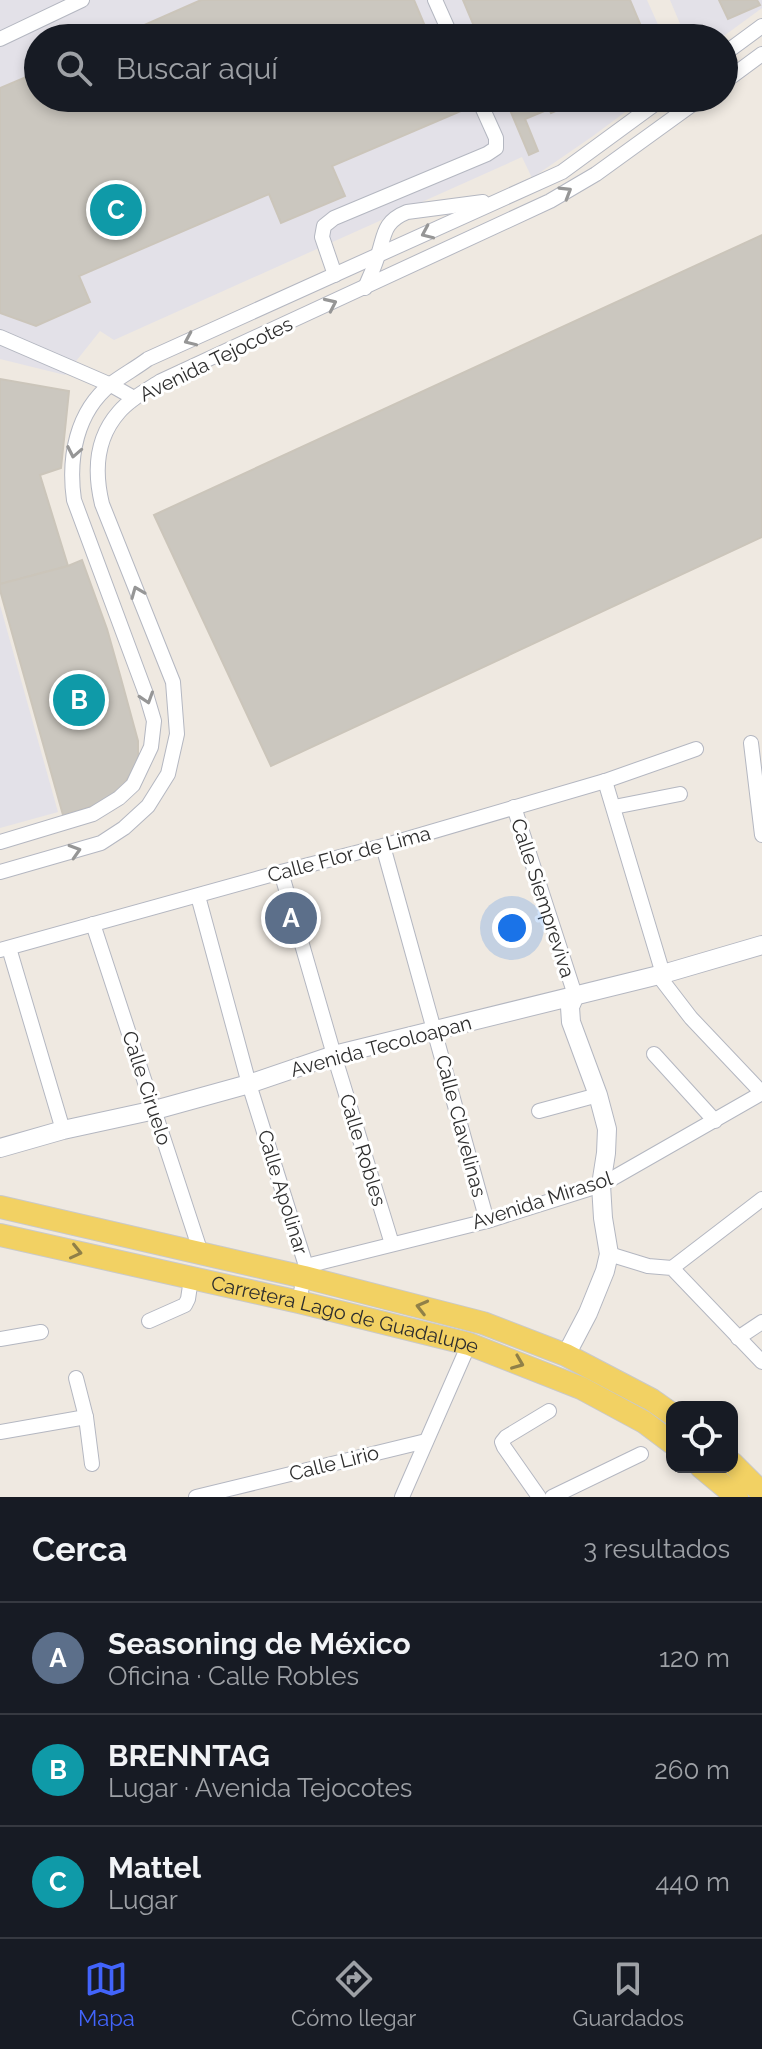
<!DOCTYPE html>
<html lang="es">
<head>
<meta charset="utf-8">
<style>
	body { margin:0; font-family:Raleway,sans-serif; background:#242831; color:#f1f3f6 }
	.controls { position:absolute; right:24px; bottom:24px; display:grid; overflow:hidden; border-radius:16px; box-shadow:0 4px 12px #0003 }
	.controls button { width:72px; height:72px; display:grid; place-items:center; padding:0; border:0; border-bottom:2px solid #363941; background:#171b24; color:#f1f3f6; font:40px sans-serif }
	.you { position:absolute; left:512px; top:928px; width:28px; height:28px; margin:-20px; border:6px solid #fff; border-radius:50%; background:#1a73e8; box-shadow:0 0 0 12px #1a73e833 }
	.badge { display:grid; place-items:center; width:52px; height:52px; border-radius:50%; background:#4264fb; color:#fff; font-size:26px; font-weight:700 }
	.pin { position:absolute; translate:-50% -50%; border:4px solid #fff; box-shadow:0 2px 8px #0006 }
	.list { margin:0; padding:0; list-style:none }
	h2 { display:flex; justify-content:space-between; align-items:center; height:104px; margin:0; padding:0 32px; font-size:34px }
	h2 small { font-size:26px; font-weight:400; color:#9ea1a6 }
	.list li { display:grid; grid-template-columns:52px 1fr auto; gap:24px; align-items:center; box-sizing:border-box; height:112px; padding:0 32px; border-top:2px solid #363941 }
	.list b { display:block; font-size:30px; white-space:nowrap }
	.list p { margin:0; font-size:26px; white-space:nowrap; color:#9ea1a6 }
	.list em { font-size:26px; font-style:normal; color:#9ea1a6 }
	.icon { flex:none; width:44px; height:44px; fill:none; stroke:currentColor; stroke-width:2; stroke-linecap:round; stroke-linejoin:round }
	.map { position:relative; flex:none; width:762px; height:1497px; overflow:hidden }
	.search { position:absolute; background:#171b24; box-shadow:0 4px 12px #0003; left:24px; right:24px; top:24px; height:88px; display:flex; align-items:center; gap:20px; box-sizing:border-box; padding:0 28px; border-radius:44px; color:#9ea1a6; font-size:30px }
	.sheet { height:440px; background:#171b24 }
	nav { display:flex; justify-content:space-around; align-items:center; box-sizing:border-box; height:112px; border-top:2px solid #363941; background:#171b24; font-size:22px; color:#9ea1a6 }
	nav a { display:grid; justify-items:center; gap:4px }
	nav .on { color:#4264fb }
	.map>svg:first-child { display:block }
	.industrial { fill:#e3e1e8 }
	.building { fill:#cbc7bf; stroke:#cbc5ba; stroke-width:2 }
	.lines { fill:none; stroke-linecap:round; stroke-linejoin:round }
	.minor-casing { stroke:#b4b7c1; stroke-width:16 }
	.tertiary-casing { stroke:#b4b7c1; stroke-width:20 }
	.primary-casing { stroke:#c9c9c9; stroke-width:24 }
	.minor { stroke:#fff; stroke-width:14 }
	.tertiary { stroke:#fff; stroke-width:18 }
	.primary { stroke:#f2d163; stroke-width:22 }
	.oneway { stroke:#969696 }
	.oneway2 { stroke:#908048 }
	.labels { text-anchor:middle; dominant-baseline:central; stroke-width:6; stroke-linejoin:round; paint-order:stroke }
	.street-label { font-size:20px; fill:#2e2e2e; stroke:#fff }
</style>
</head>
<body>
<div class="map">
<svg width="762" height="1497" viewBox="0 0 762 1497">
	<rect width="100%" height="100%" fill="#efe9e1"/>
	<g class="industrial">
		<path d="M0,0H647L664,38H38V98H644L593,136L532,178L522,157L114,340L100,331L65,375L0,359Z"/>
		<path d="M670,0H762V8L721,38H686Z"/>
		<path d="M0,605L58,812L0,828Z"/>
	</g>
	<g class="building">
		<path d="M201,0H414L430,38H115Z"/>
		<path d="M463,0H630L646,38H479Z"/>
		<path d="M719,0H757L760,5L728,19Z"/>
		<path d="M38,72V98H456L461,111L332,166L345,196L281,223L269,194L79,276L90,302L36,326L0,313V88Z"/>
		<path d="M505,98H574L561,104L563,108L551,113L549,109L525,119L538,151L529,155Z"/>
		<path d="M762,235V537L271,766L154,515Z"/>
		<path d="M0,379L69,391L61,468L40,475L68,566L0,584Z"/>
		<path d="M82,560L107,629L120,675L138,741V757L133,770L123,785L105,800L87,808L63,815L0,590V584L68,566Z"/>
	</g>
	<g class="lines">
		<g class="minor-casing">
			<g id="minor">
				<path d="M435,0L452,38"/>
				<path d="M0,39L82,0"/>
				<path d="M724,54L762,26"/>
				<path d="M724,82L762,54"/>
				<path d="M335,275L322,237L324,226L334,218L487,154L496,148V138L478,98"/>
				<path d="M365,288C369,278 374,268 377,258C385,236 382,222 407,212L483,202"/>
				<path d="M0,337L111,385L134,398"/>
				<path d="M751,743L762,835"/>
				<path d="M605,781L663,974"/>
				<path d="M514,807L575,995"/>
				<path d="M614,807L680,794"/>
				<path d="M0,842L93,814L119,798L133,785L151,747L154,721L146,694L74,500C68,458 76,412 111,384C123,375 136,368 148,359L562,172L663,98"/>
				<path d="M383,846L487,1221"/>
				<path d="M0,872L101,843L124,828L148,806L168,774L177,734L173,682L102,504C94,471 96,438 119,412C130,399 147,390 161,381L550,201L596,174L701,98"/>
				<path d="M281,872L334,1055L392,1244"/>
				<path d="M198,896L249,1084L306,1266L299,1302"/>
				<path d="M93,924L201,1253"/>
				<path d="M9,948L63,1130"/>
				<path d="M0,950L281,872L383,846L605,781L696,749"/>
				<path d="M658,975L691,1018L762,1093"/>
				<path d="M654,1054L715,1121"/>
				<path d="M539,1111L598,1095"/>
				<path d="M609,1254L648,1266L672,1268L762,1362"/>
				<path d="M306,1266L487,1221L601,1185L762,1093"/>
				<path d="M672,1268L762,1199"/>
				<path d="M149,1321L185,1305L188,1299L191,1279"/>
				<path d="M738,1338L762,1322"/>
				<path d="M0,1339L41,1332"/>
				<path d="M76,1378L86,1417L92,1464"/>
				<path d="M0,1432L86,1417"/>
				<path d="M196,1497L426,1441"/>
				<path d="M402,1497L469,1344"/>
				<path d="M539,1497L504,1447L502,1442L506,1437L549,1411"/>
				<path d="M552,1497L641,1454"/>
			</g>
		</g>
		<g class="tertiary-casing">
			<g id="tertiary">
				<path d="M0,1148L63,1130L155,1110L249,1084L334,1055L663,974L762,945"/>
				<path d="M566,1355L588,1313L605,1271L609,1254L603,1218L601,1185L606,1153L607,1129L598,1095L571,1022L570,1007L575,995"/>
			</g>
		</g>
		<g class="primary-casing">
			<g id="primary">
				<path d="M0,1207L304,1277L483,1323L566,1355L652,1400L672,1414"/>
				<path id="s1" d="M0,1235L299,1302L469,1344L581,1388L644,1422L672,1443"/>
				<path d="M732,1463L762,1493"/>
				<path d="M701,1467L737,1497"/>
			</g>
		</g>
		<use href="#minor" class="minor"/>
		<use href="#tertiary" class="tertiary"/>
		<use href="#primary" class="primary"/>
	</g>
	<defs><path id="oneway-chevron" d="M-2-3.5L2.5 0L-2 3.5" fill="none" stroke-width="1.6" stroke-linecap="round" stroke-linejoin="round" transform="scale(2)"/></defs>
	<g class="oneway">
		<use href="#oneway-chevron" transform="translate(566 192) rotate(-31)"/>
		<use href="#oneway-chevron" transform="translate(427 233) rotate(156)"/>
		<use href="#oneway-chevron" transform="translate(331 304) rotate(-25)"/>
		<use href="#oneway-chevron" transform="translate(190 340) rotate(156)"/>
		<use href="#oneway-chevron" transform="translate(74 452) rotate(101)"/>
		<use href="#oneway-chevron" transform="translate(137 592) rotate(-112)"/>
		<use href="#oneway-chevron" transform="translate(147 698) rotate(72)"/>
		<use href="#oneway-chevron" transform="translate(75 851) rotate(-17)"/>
	</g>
	<g class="oneway2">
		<use href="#oneway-chevron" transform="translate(76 1252) rotate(13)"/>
		<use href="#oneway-chevron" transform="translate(422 1307) rotate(-166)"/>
		<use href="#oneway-chevron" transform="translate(518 1363) rotate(22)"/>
	</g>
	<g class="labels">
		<g class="street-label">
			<text transform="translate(216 359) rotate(-26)">Avenida Tejocotes</text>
			<text transform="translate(349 854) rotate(-15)">Calle Flor de Lima</text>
			<text transform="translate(543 898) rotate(72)">Calle Siempreviva</text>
			<text transform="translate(381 1046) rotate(-15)">Avenida Tecoloapan</text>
			<text transform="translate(147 1088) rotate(72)">Calle Ciruelo</text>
			<text transform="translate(461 1126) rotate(75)">Calle Clavelinas</text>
			<text transform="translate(363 1150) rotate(73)">Calle Robles</text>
			<text transform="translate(283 1192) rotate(73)">Calle Apolinar</text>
			<text transform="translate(542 1200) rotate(-18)">Avenida Mirasol</text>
			<text stroke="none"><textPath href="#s1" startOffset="354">Carretera Lago de Guadalupe</textPath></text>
			<text transform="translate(334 1463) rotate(-14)">Calle Lirio</text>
		</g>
	</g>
</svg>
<div class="controls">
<button><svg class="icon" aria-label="locate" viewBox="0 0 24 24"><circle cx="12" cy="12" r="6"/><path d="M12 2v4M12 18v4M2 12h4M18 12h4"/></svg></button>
</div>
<div class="you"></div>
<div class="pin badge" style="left:291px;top:918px;background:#5c6f8a">A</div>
<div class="pin badge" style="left:79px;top:700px;background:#0f9aa8">B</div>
<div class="pin badge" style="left:116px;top:210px;background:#0f9aa8">C</div>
<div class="search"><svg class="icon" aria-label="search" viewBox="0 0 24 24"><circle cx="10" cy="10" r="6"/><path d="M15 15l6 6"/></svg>Buscar aquí</div>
</div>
<section class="sheet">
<h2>Cerca<small>3 resultados</small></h2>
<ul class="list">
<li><span class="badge" style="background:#5c6f8a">A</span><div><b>Seasoning de México</b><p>Oficina · Calle Robles</p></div><em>120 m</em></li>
<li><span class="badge" style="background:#0f9aa8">B</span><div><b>BRENNTAG</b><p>Lugar · Avenida Tejocotes</p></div><em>260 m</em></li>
<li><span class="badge" style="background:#0f9aa8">C</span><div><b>Mattel</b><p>Lugar</p></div><em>440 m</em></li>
</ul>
</section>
<nav>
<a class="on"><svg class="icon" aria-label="map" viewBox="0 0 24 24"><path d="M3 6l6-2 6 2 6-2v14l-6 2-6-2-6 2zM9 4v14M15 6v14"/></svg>Mapa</a>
<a><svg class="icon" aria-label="directions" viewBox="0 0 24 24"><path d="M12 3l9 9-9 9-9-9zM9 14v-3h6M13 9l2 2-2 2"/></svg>Cómo llegar</a>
<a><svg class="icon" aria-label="saved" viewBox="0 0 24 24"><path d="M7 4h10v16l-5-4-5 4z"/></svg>Guardados</a>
</nav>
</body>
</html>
